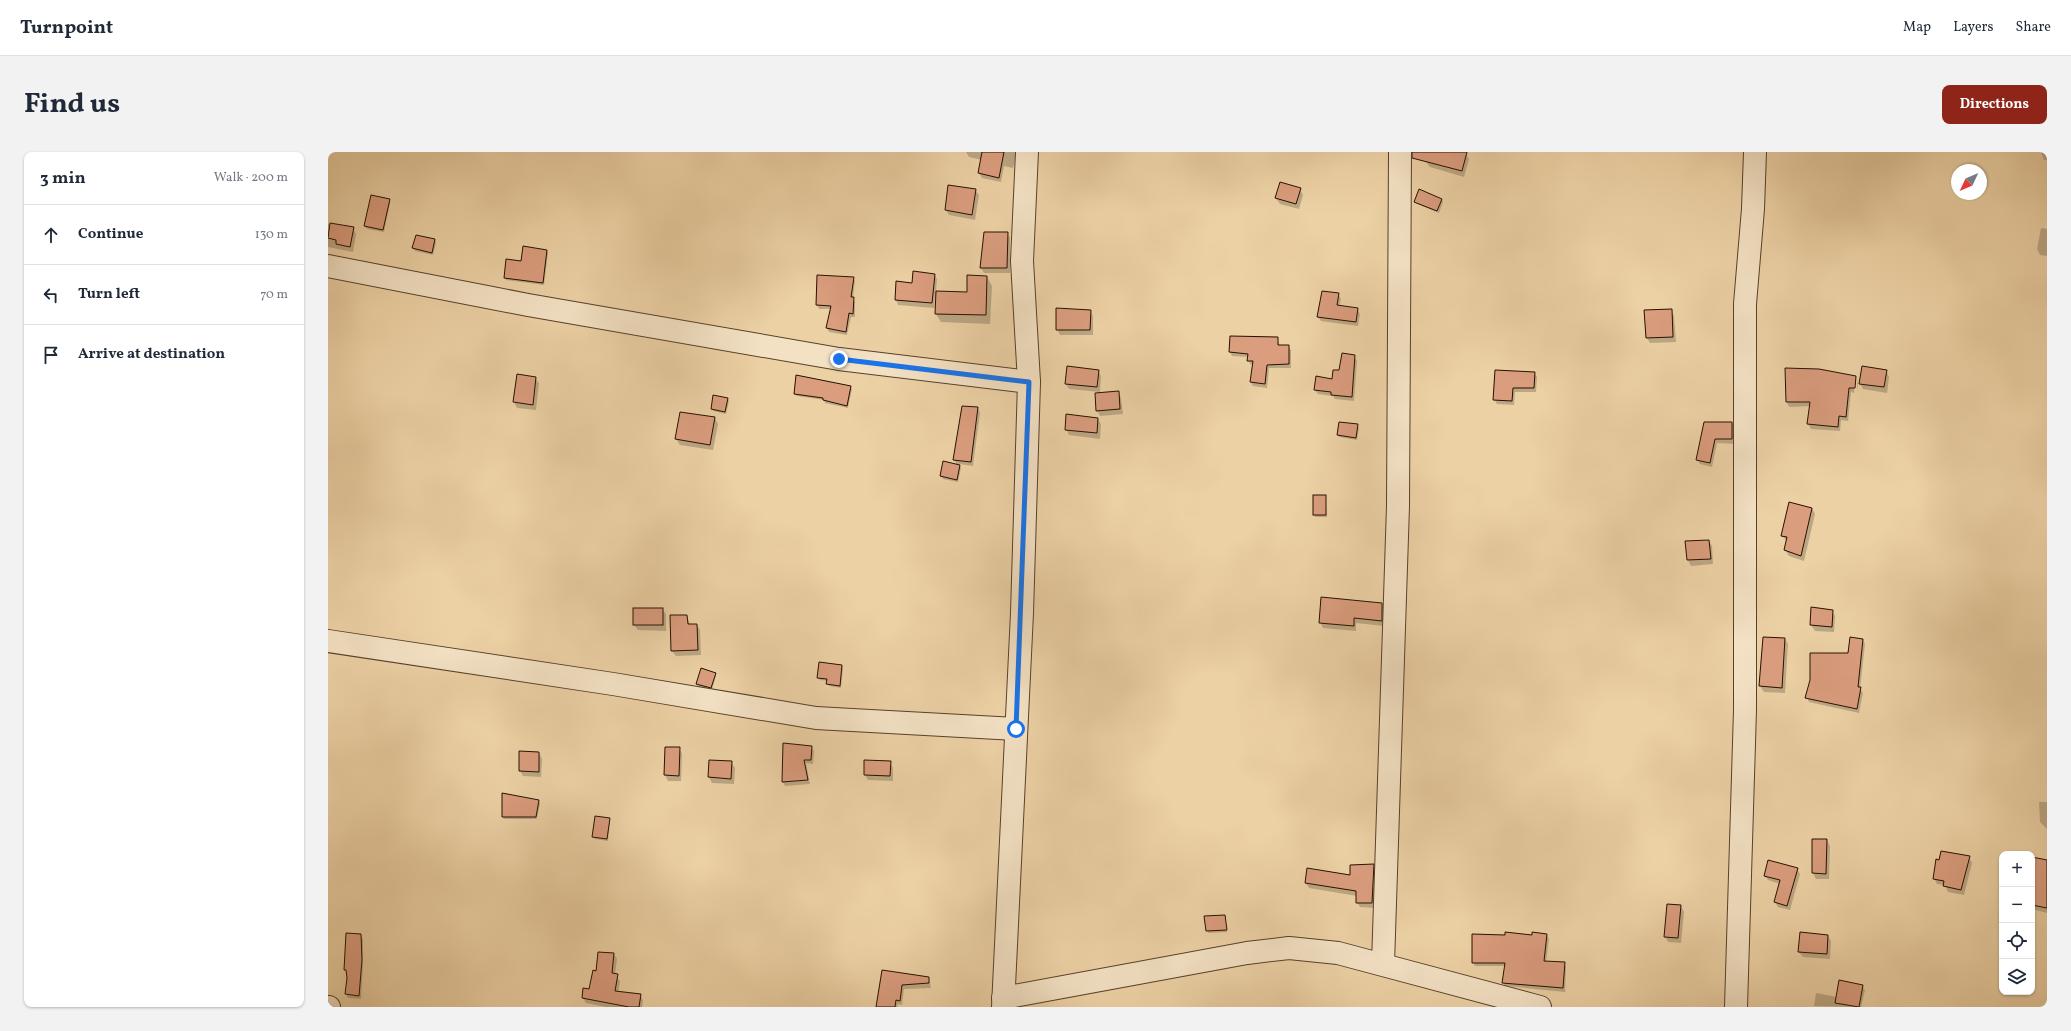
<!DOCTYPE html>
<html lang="en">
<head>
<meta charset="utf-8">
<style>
	body { margin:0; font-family:Vollkorn,serif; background:#f2f2f3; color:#1f2937 }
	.controls { position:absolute; right:12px; bottom:12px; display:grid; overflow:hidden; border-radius:8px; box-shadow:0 1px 3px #0004 }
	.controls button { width:36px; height:36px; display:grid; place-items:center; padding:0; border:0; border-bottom:1px solid #e0e1e3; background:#fff; color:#1f2937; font:20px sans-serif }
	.compass { position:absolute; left:1623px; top:12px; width:36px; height:36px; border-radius:50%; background:#fff; box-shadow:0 1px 3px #0004; rotate:226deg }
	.stop { position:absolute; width:12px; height:12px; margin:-9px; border:3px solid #1a73e8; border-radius:50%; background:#fff }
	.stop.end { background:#1a73e8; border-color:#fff; box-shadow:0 1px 4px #0008 }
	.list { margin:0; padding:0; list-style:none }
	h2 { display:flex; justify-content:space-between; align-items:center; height:52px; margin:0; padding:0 16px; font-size:17px }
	h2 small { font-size:13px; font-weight:400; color:#747a83 }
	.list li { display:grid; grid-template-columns:26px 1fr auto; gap:12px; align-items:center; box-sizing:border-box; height:60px; padding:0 16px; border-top:1px solid #e0e1e3 }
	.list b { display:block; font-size:15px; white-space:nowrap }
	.list em { font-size:13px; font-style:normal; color:#747a83 }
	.icon { flex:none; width:22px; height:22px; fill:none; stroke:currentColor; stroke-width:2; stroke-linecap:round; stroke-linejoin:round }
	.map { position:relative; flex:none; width:1719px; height:855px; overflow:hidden; border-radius:8px }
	header { display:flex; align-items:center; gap:24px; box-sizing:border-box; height:56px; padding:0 20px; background:#fff; border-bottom:1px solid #e0e1e3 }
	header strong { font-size:19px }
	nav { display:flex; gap:22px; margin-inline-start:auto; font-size:14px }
	.intro { display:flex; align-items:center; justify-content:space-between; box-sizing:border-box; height:96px; padding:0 24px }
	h1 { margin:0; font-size:28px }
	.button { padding:10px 18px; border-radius:8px; background:#8f2418; color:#fff; font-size:14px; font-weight:700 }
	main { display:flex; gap:24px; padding:0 24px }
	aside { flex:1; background:#fff; border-radius:8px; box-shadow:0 1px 3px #0004 }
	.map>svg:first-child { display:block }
	.shadow { fill:#0003 }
	.building { fill:#da9d7e; stroke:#261000 }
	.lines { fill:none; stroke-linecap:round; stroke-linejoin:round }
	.minor-casing { stroke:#584029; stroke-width:24 }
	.minor { stroke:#f3e1c4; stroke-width:22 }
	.route { stroke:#1a73e8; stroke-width:5 }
</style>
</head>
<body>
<header>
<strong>Turnpoint</strong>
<nav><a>Map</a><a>Layers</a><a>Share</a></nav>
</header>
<div class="intro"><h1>Find us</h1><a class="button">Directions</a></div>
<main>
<aside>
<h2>3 min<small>Walk · 200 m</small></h2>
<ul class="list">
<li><svg class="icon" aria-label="ahead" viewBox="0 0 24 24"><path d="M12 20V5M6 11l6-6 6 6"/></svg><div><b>Continue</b></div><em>130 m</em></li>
<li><svg class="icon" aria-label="left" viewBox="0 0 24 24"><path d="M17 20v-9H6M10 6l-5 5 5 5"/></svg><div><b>Turn left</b></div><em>70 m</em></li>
<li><svg class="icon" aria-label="arrive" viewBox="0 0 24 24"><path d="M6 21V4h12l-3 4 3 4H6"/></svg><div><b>Arrive at destination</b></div></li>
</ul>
</aside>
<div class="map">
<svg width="1719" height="855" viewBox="0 0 1719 855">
	<rect width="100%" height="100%" fill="#ecd1a5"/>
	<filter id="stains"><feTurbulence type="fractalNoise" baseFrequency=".005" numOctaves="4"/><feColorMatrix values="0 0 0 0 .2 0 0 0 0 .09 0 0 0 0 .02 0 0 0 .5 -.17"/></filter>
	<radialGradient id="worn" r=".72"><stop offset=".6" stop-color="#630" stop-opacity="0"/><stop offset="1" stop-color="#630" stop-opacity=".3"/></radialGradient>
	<g class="shadow">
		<path d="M638,0H686L688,3L685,16L676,14L673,30L654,26L651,21L654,8L641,5Z"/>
		<path d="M1101,0L1138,2L1141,7L1136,25L1102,15L1098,10Z"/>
		<path d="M1713,0H1719V8H1716Z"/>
		<path d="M972,37L975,43L971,57L952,52L948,46Z"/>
		<path d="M647,38L651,43L647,68L621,63L618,58Z"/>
		<path d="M61,48L62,51L56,80L39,77L37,74Z"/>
		<path d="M1114,48L1115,50L1111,61L1089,52L1087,50Z"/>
		<path d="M0,72L25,76L28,82L25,100L0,95Z"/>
		<path d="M1713,76L1719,77V104L1712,103L1709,97Z"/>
		<path d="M679,81L682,86V121H656L653,116Z"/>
		<path d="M88,84L107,88L108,91L105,103L87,99L85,96Z"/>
		<path d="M219,99L220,101L216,133L178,128L177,126Z"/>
		<path d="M606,122L609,127L608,140L640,141L659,125L664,134L662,172L613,170L608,162L609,144H607L606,156L570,153L568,148L569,130L585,132Z"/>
		<path d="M525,126L527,129L525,146L527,150V165H523L519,183L501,180L499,176L503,157H491L489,153Z"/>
		<path d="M1010,142L1013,147L1011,155L1029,157L1032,162L1030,174L993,169L990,165Z"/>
		<path d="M1343,158L1346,164L1348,190L1322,191L1319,186Z"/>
		<path d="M762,159L765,164V183H732L729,177Z"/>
		<path d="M903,185L949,186L952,194H960L963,198V216H941L939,236L925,234L923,230L925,213L922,212L920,205L904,204L902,200Z"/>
		<path d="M1026,204L1029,209L1026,249L1007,247L1005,244L990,242L987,238L1005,228Z"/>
		<path d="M770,219L773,224L772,240L741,237L738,232Z"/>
		<path d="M1558,219L1561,225L1559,241L1535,237L1532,232Z"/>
		<path d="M1206,221L1209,225L1208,240H1187L1186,253L1169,252L1166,247Z"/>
		<path d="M189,223L207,226L211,231L208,258L189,256L186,250Z"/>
		<path d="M1527,225L1530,230V241L1529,228H1527L1526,241L1523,240L1520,269L1513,268L1512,279L1483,277L1480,272L1483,254L1461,255L1459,250Z"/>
		<path d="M522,235L524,237L520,256L497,251L496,248L469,244L467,242Z"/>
		<path d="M790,240L793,246L795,262L772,264L769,258Z"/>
		<path d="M399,246L401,249L398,262L385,259L384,257Z"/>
		<path d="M635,255L650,256L652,261L645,314L631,312L633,316L630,330L615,327L613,324L629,313L626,307Z"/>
		<path d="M387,266L390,272L385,298L352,293L348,287Z"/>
		<path d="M770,267L773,272L772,287L741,283L738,277Z"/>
		<path d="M1377,271H1404L1407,276V292L1389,291L1384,315L1372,312L1369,307Z"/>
		<path d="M1029,273L1031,276L1029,288L1011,285L1010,283Z"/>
		<path d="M997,344L999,365H987L986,363Z"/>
		<path d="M1484,356L1487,362L1476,409L1461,404L1457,398L1459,389L1454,384Z"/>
		<path d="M1381,389L1384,394L1385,412L1363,414L1360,408L1359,390Z"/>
		<path d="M1054,452L1057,457L1056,474L1028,471V479L995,476L992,470Z"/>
		<path d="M334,457L338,462V479L310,478L306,473Z"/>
		<path d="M1504,459L1507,464L1506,480L1487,479L1483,473Z"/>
		<path d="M359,464L362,473H369L372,478L373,503L348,504L344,499Z"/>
		<path d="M1457,487L1460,492L1457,541L1436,540L1432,534Z"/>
		<path d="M1535,488L1537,492L1532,537L1535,541L1531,561L1481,550L1479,545Z"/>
		<path d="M514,514L515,516L513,536L501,534L500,529L492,528L490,526Z"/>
		<path d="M387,521L388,524L384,538L370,534L369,531Z"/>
		<path d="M456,592L483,595L486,599L485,612L478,611L482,632L457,634L455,630Z"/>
		<path d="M351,596L354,602L353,629H340L337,623Z"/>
		<path d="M211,601L214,607L213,625L195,624L192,619Z"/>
		<path d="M382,609L403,610L407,616L406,632L384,631L381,625Z"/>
		<path d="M562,610L565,616V629L540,628L537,623Z"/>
		<path d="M211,649L212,652L209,667H176L175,664Z"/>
		<path d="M1711,650H1719V677L1712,670Z"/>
		<path d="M281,667L282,669L280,689L267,687L265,685Z"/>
		<path d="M1499,688L1502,694L1501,727H1488L1485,721Z"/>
		<path d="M1641,705L1644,711L1636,743L1620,740L1617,733L1609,732L1606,726L1612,709Z"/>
		<path d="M1704,706L1719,709V761L1704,757Z"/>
		<path d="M1045,713L1048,718L1047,756L1032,755L1029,750V744L981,736L978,731L1023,724Z"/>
		<path d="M1469,717L1472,722L1462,758L1450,755L1447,750L1452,732L1440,728L1437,724Z"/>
		<path d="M1353,754L1356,760L1353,791L1340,790L1337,784Z"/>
		<path d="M897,764L899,780L880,781L878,765Z"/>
		<path d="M32,783L35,787V813L33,847L20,846L18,842L19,821L17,817Z"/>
		<path d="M1219,783L1221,787L1218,810L1236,811L1238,815L1237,840L1177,834L1175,830L1177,814H1147L1145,810Z"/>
		<path d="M1500,784L1503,789L1502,807L1475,805L1471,800Z"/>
		<path d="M286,802L289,807L287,823L292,829L290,841L312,843L315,848L314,855H278L258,851L255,846L262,838L269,820Z"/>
		<path d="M554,819L601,826L603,836L576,837L574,853L570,852L569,855H549Z"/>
		<path d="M1534,834L1537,838L1533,855L1486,854L1488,841L1509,845Z"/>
	</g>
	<g class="building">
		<path d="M654,0H676L671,26L650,21Z"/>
		<path d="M1084,0H1139L1134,19L1084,6Z"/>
		<path d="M952,30L973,36L968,52L947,46Z"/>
		<path d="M620,33L648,37L644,63L617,58Z"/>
		<path d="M1091,37L1114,47L1109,59L1086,50Z"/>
		<path d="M43,43L62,47L55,78L36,74Z"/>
		<path d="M2,71L26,75L22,95L8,92V88L0,86Z"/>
		<path d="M656,80H680L679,116H652Z"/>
		<path d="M88,83L107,87L104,101L84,96Z"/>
		<path d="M195,94L219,98L215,131L176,126L178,107L193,109Z"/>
		<path d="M585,119L607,122L604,151L567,148L568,129L584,131Z"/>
		<path d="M489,123L526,125L523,145H526L525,162L521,161L518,180L498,176L503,154L488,153Z"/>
		<path d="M639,123L659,124L658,163L607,162L608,139L639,140Z"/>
		<path d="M994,139L1011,141L1009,153L1030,156L1028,170L989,165Z"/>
		<path d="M728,156L763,158L762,178H728Z"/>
		<path d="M1344,157L1345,185L1318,186L1316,158Z"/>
		<path d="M902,184L950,185V193H961V212L939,213L937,232L922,230L925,209H919L920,202L901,200Z"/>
		<path d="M1014,201L1027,203L1024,245L1003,243V240L986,238L988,224L1004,227L1005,218H1011Z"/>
		<path d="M739,214L771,218L769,235L737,232Z"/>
		<path d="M1534,214L1559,218L1556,235L1531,232Z"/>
		<path d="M1457,216L1491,217L1528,224L1527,236H1521L1518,265L1511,264L1510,275L1479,272L1482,250H1458Z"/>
		<path d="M1167,218L1207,220L1206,236H1185L1184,249L1165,248Z"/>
		<path d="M189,222L208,225L205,253L185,250Z"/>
		<path d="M468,223L523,234L519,254L495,248V246L466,242Z"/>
		<path d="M791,239L792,257L768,259L767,241Z"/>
		<path d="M385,243L400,246L397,260L383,257Z"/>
		<path d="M634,254L650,255L643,310L625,308Z"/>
		<path d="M352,260L387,265L382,293L347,287Z"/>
		<path d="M738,262L770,266L769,281L737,278Z"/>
		<path d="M1011,270L1030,272L1028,286L1009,283Z"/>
		<path d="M1376,270H1404V287H1387L1382,311L1368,308Z"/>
		<path d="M615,309L632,313L629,328L612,324Z"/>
		<rect x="985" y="343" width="13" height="20"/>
		<path d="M1461,350L1484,356L1473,404L1456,398L1459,385L1453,384Z"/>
		<path d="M1381,388L1383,407L1359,408L1357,389Z"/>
		<path d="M993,445L1054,451V469L1026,466V474L991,471Z"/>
		<path d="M1483,455L1505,458L1504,475L1482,473Z"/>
		<rect x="305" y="456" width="30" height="17"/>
		<path d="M342,463H359L360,472H369L370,498L343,499Z"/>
		<path d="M1435,485L1457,486L1454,536L1431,534Z"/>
		<path d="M1522,485L1535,487L1530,535H1533L1529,557L1477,546L1482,528V501H1520Z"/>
		<path d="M491,510L514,513L512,534L498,532L499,527L489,526Z"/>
		<path d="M373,516L388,521L383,536L368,532Z"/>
		<path d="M455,591L484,594L483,608H476L480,628L454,630Z"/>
		<path d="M337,595H352L351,624L336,623Z"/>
		<path d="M191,599L211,600V620L191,619Z"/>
		<path d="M381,608L404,609L403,627L380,625Z"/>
		<path d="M536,608L563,609L562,624L536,623Z"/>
		<path d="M174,641L211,648L208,665H174Z"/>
		<path d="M267,664L282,666L279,687L264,685Z"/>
		<path d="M1484,687H1499L1498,722L1484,721Z"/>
		<path d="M1613,699L1642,704L1633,738L1615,734L1616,729L1605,727L1608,707L1611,708Z"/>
		<path d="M1704,705L1719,708V756L1704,753Z"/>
		<path d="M1440,708L1470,716L1459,754L1446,750L1452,728L1436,724Z"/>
		<path d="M1046,712L1044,751H1028V739L977,731L979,716L1022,723V713Z"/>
		<path d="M1339,752L1353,753L1350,786L1336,785Z"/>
		<path d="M897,763L899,778L878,779L876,764Z"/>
		<path d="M1177,780L1204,783V780L1219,782L1216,809L1237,810L1235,836L1174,831L1177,811H1144V782L1177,783Z"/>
		<path d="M1472,780L1500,783L1499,802L1470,800Z"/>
		<path d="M18,781L33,782L34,808L31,844L17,842L19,826L18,818H16Z"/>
		<path d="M270,800L286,801L284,821L290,822L287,839L313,842L311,855H301L254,846L255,836L261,837L265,818L268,819Z"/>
		<path d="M554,818L601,825V831L574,833L572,849L568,848L567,855H548Z"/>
		<path d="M1511,828L1535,833L1531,855L1507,851Z"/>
	</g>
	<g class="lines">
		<g class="minor-casing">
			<g id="minor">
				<path d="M0,114L200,153L511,207L701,230"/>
				<path d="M0,489L285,532L488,566L688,577"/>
				<path d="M1055,812L1070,354L1072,0"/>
				<path d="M675,846L919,801L961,796L1010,801L1212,855"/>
				<path d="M0,855H1"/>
				<path d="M675,855L694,461L701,230L694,109L699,0"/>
				<path d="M1408,855L1417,558V152L1425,57L1427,0"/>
			</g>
		</g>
		<use href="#minor" class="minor"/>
	</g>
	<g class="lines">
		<path class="route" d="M511,207L701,230L688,577"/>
	</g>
	<rect width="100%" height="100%" filter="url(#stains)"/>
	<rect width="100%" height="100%" fill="url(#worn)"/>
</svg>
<div class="controls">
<button>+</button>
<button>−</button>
<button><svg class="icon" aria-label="locate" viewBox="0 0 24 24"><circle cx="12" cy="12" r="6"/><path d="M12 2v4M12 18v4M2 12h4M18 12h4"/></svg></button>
<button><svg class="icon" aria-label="layers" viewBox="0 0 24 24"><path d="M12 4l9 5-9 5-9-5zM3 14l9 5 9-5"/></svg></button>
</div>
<svg class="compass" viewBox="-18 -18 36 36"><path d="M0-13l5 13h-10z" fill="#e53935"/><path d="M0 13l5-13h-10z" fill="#747a83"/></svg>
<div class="stop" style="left:688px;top:577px"></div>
<div class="stop end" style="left:511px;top:207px"></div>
</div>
</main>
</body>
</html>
